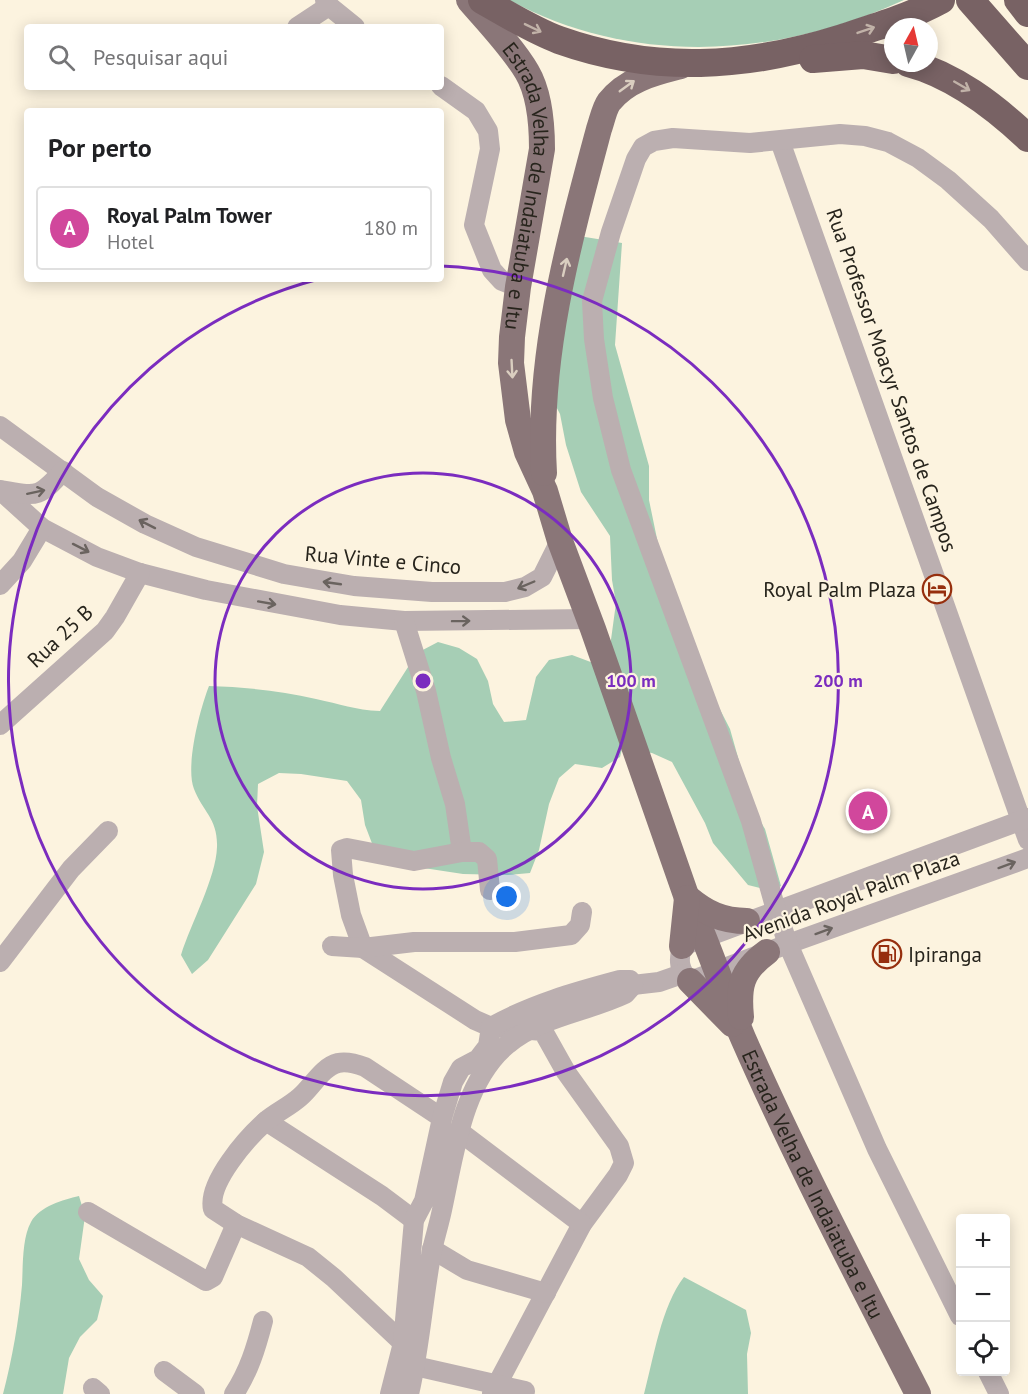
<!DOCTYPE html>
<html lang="pt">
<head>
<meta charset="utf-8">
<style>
	body { margin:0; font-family:"PT Sans",sans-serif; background:#f2f2f2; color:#202124 }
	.controls { position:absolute; right:18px; bottom:18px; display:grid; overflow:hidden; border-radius:6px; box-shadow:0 3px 15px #0003 }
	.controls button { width:54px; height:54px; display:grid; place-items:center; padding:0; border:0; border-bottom:2px solid #e0e0e0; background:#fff; color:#202124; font:30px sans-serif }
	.compass { position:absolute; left:884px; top:18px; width:54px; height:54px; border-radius:50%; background:#fff; box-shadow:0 3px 15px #0003; rotate:8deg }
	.you { position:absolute; left:507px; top:897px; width:21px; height:21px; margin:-15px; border:4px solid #fff; border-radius:50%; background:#1a73e8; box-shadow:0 0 0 9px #1a73e833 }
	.badge { display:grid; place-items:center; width:39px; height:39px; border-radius:50%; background:#111827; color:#fff; font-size:20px; font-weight:700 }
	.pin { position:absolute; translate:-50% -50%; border:3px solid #fff; box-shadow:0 2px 6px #0006 }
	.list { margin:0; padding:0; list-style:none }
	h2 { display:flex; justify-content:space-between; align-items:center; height:78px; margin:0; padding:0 24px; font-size:26px }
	h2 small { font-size:20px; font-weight:400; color:#757577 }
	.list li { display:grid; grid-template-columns:39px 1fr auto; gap:18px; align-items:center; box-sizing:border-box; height:84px; margin:0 12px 12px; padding:0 12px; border:2px solid #e0e0e0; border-radius:6px }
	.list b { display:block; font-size:22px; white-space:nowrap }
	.list p { margin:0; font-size:20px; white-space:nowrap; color:#757577 }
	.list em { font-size:20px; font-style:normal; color:#757577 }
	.icon { flex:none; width:33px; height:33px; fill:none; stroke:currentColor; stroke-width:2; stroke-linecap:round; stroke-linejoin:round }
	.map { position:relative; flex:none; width:1028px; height:1394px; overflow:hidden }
	.search { position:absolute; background:#fff; box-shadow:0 3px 15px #0003; left:24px; top:24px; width:420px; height:66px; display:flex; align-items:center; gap:15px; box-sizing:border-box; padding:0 21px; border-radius:6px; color:#757577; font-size:22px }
	.panel { position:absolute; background:#fff; box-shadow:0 3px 15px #0003; left:24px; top:108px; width:420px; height:174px; border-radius:6px }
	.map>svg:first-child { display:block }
	.green { fill:#a6ceb5 }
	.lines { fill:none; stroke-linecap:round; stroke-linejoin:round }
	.minor { stroke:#bbafb0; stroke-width:20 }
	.major { stroke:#8a7678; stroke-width:26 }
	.highway { stroke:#786264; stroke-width:28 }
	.oneway { stroke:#c1b2a8 }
	.oneway2 { stroke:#dacec0 }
	.oneway3 { stroke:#6a635f }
	.ring { fill:none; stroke:#7b2cbf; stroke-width:3 }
	.labels { text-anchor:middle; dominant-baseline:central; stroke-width:4.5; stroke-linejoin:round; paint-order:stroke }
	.street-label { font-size:21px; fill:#27241c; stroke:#fcf3df }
	.poi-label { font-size:21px; fill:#27241c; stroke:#fcf3df; text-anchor:end }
	.centre { fill:#7b2cbf; stroke:#fcf3df; stroke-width:3 }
	.ring-label { font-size:18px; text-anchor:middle; font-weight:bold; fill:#7b2cbf; stroke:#fcf3df; stroke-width:4.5; stroke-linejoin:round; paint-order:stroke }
</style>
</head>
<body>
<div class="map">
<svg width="1028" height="1394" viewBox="0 0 1028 1394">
	<rect width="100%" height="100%" fill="#fcf3df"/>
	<g class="green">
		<path d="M509,0H904C778,58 633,67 509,0Z"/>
		<path d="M579,236L622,243L615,345L649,466V500L668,592L707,684L730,729L752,807L765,829L781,886L772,891L748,885L713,843L705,823L672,762L652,753L622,749L620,757L602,768L575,764L559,778L549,804L539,850L530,873L508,875L463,874L417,867L373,846L365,825L361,800L347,781L301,774L279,773L258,784L257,806L264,852L256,884L208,960L192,974L181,955C191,923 216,878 217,847C218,819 203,812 194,789C185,766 200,709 209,686C245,687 281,691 316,699C340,704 355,710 380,711L417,653L438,642L459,648L477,659L488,681L493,704L504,722L526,720L536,677L549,660L572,655L596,664L610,647L616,603L612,580L610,536L581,492L566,445L560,414L549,393Z"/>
		<path d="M79,1196L85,1216L79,1259L89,1280L103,1296L97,1320L80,1337L69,1358L63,1394H3C12,1360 19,1320 22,1285C23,1267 22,1238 31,1222C40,1206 63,1200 79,1196Z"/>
		<path d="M684,1277L746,1310L751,1333L747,1354L748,1394H644C654,1357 661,1307 684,1277Z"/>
	</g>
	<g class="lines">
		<g class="minor">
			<path d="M325,0L329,6L355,27"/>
			<path d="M297,27L329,6"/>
			<path d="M441,86L476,111L488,131L490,149L474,225L492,270L502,281L518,287"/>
			<path d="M780,141L1028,840"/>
			<path d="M0,426L97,497L145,524L196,547L284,574L354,586L432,592H505L525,587L542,577L560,541"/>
			<path d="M0,490L42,528L97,557L140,573L206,590L340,615L404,621L589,619"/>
			<path d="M0,490C37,496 38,499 63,471"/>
			<path d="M0,585L22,561L42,528"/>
			<path d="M404,621L426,691L441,758L455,804L462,852"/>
			<path d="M0,725L105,631L115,617L140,573"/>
			<path d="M1028,818L682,946C678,961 679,970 690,981L788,944L1028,858"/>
			<path d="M490,890L487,859L479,852H462L414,861L347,848L341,850L343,875L351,915L363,948L475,1020L491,1027L543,1031L566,1072L619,1146L624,1163L618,1175L582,1224L492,1394"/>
			<path d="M332,946L363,948L414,942H515L571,935L580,925L582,912"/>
			<path d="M0,962L71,869L108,831"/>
			<path d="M633,985L659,982L682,974"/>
			<path d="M266,1121L382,1196L414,1220"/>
			<path d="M460,1132L582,1224"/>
			<path d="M88,1212L206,1281L213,1277L236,1224"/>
			<path d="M432,1249L467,1270L546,1293"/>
			<path d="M960,1316L877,1149L788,944L776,910L751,821L621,470L603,398L594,339L592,301L611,232L636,159L643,147L654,141L673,138L750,143L840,134L865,136L888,142L918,158L948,180L991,219L1028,261"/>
			<path d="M403,1343L334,1278L308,1257L236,1224L213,1209C207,1183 247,1138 266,1121C277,1112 290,1106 300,1097C312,1087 322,1067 338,1063C347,1061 357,1064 365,1067L442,1118"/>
			<path d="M415,1366L525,1391"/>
			<path d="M164,1371L195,1394"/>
			<path d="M988,1372L999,1394"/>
			<path d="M93,1388L100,1394"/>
			<path d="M234,1394C249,1371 256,1348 263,1321"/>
			<path d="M390,1394L403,1343L414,1220L424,1201L442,1118L453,1082L461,1068L478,1059L488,1046L491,1027C532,1004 575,992 620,980H630L633,985L625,994C587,1012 540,1017 508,1044C462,1081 454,1156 442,1210C439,1224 435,1237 432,1250C423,1298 420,1347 409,1394"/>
		</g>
		<g class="major">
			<path id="s1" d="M469,0C487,21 513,48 527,72C540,94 542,124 542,149L518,287L512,337L511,363L518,420L527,452L545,491L560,541L593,629L687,898C708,943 723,991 743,1038C796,1159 858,1276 918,1394"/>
			<path d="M544,473C537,356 569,241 599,129C602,121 604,109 609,102C627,79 654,73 681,66"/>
			<path d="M688,898C706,913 722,921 747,921"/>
			<path d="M682,946L687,898"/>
			<path d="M690,981L732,1024"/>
			<path d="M741,1017C738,986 741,971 767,952"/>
		</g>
		<g class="highway">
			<path d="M482,0C507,14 532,30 559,40C655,74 746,68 842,38C876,27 910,17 941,0"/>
			<path d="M970,0L1028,66"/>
			<path d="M1018,0L1028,13"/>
			<path d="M813,59L863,55L893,60"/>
			<path d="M908,63C954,75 994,106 1028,138"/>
		</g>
	</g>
	<defs><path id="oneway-shaft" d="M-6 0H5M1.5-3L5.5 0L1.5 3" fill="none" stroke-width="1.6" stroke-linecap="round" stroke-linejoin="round" transform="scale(1.5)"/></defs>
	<g class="oneway">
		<use href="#oneway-shaft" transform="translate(533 28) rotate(26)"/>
		<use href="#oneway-shaft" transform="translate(866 30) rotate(-19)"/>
		<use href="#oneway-shaft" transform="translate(962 86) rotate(30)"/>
	</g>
	<g class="oneway2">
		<use href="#oneway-shaft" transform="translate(627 86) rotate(-36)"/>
		<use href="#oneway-shaft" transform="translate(565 267) rotate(-77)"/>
		<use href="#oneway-shaft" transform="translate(512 369) rotate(87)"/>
	</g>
	<g class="oneway3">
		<use href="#oneway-shaft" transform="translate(36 492) rotate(-12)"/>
		<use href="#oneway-shaft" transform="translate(147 524) rotate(-153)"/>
		<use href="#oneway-shaft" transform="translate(81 548) rotate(27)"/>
		<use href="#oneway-shaft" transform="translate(332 583) rotate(-172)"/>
		<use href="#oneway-shaft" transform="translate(526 585) rotate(157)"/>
		<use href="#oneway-shaft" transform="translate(267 603) rotate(10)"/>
		<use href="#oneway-shaft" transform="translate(461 621) rotate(-1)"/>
		<use href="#oneway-shaft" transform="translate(1007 865) rotate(-20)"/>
		<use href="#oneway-shaft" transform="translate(824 931) rotate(-20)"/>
	</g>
	<g class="ring">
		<circle cx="423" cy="681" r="208"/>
		<path d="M441 266A415 415 0 1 1 319 279"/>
	</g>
	<defs>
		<g id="hotel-ring" transform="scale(1.5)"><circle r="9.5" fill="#fcf3df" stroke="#962f0e" stroke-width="1.5"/><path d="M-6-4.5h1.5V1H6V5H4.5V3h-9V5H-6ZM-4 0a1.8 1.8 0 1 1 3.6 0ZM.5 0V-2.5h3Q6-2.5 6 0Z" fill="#962f0e"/></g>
		<g id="fuel-ring" transform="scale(1.5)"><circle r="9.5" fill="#fcf3df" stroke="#962f0e" stroke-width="1.5"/><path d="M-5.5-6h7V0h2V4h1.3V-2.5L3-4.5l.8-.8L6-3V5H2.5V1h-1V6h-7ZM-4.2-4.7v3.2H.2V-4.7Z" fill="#962f0e"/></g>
	</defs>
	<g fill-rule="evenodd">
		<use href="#hotel-ring" x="937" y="589"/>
		<use href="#fuel-ring" x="887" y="954"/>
	</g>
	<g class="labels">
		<g class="street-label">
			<text stroke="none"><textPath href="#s1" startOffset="207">Estrada Velha de Indaiatuba e Itu</textPath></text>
			<text transform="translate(892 380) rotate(71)">Rua Professor Moacyr Santos de Campos</text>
			<text transform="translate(383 560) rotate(5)">Rua Vinte e Cinco</text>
			<text transform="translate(60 636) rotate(-43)">Rua 25 B</text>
			<text transform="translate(851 896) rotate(-20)">Avenida Royal Palm Plaza</text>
			<text stroke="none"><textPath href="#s1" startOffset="1266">Estrada Velha de Indaiatuba e Itu</textPath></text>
		</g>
		<g class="poi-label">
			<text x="916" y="589">Royal Palm Plaza</text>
			<text x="908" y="954" text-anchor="start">Ipiranga</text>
		</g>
	</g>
	<circle cx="423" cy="681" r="9" class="centre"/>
	<g class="ring-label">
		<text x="631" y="687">100 m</text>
		<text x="838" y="687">200 m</text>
	</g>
</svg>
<div class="controls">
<button>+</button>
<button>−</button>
<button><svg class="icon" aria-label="locate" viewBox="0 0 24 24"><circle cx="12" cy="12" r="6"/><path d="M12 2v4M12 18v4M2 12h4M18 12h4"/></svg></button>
</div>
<svg class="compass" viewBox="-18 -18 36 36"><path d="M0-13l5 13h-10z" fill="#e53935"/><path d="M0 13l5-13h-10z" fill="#757577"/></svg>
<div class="you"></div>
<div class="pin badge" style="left:868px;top:811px;background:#d1479c">A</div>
<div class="search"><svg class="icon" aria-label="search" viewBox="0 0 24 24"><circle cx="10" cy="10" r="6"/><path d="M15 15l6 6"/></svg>Pesquisar aqui</div>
<section class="panel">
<h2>Por perto<small></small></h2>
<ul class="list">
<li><span class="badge" style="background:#d1479c">A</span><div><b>Royal Palm Tower</b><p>Hotel</p></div><em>180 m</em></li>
</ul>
</section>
</div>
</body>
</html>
